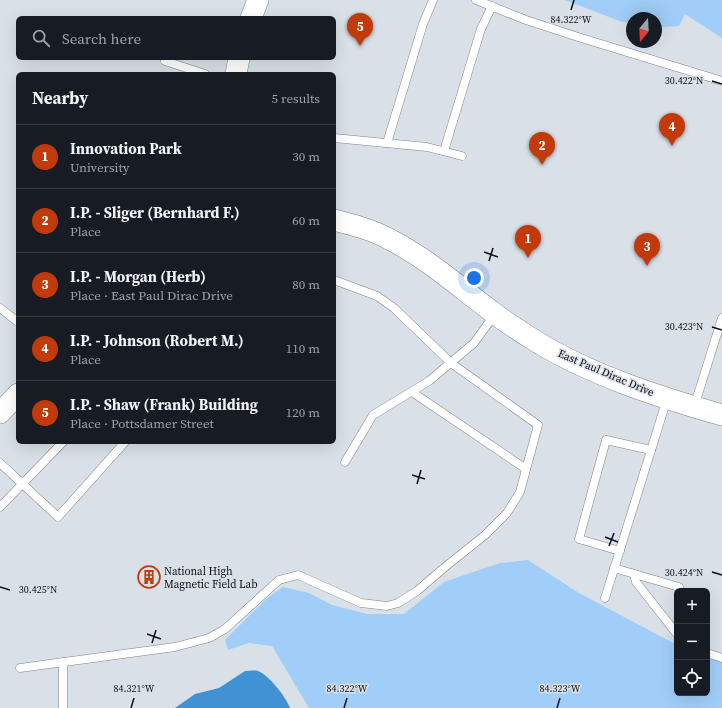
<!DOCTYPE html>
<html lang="en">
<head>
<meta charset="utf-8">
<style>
	body { margin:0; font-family:"Source Serif 4",serif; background:#20242c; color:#f1f3f6 }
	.controls { position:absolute; right:12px; bottom:12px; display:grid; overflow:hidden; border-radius:6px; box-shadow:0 4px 16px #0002 }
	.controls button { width:36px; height:36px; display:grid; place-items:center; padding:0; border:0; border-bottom:1px solid #363941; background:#171b24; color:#f1f3f6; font:20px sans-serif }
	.compass { position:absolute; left:626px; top:12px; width:36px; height:36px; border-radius:50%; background:#171b24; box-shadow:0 4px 16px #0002; rotate:198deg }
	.you { position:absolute; left:474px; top:278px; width:14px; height:14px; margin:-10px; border:3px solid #fff; border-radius:50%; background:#1a73e8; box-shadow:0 0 0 6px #1a73e833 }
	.badge { display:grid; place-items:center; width:26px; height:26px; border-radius:50%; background:#c23a09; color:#fff; font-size:13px; font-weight:700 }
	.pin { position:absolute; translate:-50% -33px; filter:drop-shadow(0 1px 2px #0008) }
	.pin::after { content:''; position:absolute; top:21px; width:14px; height:12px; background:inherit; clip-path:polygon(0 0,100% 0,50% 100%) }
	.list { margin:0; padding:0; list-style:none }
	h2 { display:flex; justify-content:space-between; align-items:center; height:52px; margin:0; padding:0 16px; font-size:17px }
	h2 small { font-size:13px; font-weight:400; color:#9ea1a6 }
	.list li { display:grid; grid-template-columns:26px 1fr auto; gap:12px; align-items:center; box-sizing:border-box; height:64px; padding:0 16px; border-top:1px solid #363941 }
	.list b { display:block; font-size:15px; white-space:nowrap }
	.list p { margin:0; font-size:13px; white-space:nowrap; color:#9ea1a6 }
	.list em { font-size:13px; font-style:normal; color:#9ea1a6 }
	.icon { flex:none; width:22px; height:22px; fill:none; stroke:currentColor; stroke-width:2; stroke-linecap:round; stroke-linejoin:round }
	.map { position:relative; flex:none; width:722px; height:708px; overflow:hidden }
	.search { position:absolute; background:#171b24; box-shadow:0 4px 16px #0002; left:16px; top:16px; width:320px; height:44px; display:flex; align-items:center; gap:10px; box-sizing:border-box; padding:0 14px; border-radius:6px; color:#9ea1a6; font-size:15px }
	.panel { position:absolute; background:#171b24; box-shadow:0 4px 16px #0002; left:16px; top:72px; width:320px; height:372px; border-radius:6px }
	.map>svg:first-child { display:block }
	.green { fill:#a0cef8 }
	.water { fill:#4192d5 }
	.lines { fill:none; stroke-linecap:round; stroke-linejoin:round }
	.service-casing { stroke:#7f858b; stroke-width:9 }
	.tertiary-casing { stroke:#7f858b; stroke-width:22 }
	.service { stroke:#fff; stroke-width:8 }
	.tertiary { stroke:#fff; stroke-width:21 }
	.ticks { fill:none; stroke:#0e1013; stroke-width:1.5 }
	.labels { text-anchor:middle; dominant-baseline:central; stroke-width:3; stroke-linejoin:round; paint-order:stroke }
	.street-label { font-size:11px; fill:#0e1013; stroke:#d9e0e7 }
	.poi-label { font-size:11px; fill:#0e1013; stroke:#d9e0e7; text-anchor:start }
	.ticks-label { font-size:10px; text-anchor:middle; fill:#0e1013; stroke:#d9e0e7; stroke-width:3; stroke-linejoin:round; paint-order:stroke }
</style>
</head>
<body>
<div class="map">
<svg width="722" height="708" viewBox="0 0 722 708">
	<rect width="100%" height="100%" fill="#d9e0e7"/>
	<g class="green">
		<path d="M565,0H722V38L685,14L679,26L664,27L656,26V18H632V23L622,22Z"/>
		<path d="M528,560L579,593L677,645V693H707V655L722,661V708H309L272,646L249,643L228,650L225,640L266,599L283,587L309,593L332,605L367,614H404L444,582L500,563Z"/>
	</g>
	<path class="water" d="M245,671C249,671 255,670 258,671C269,675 286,697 290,708H175L195,694L219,688Z"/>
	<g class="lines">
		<g class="service-casing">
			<g id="service">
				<path d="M476,0L526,20L578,37L722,81"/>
				<path d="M165,61L205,74"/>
				<path d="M334,138L427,147L462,156"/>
				<path d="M387,143L423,24L433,0"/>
				<path d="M444,151L481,29L492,6"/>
				<path d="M0,308L18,322"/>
				<path d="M412,392L526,469"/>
				<path d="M694,407L722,318"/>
				<path d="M345,462L373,415L429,381L474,343L495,314"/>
				<path d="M0,463L58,517L125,442"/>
				<path d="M0,507L63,442"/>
				<path d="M620,551L579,539L606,440L651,450"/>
				<path d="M614,568L679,587"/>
				<path d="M634,574L636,582L677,634"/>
				<path d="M605,598L667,399"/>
				<path d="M707,653L722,658"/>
				<path d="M63,662V708"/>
				<path d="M20,668L175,647L209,638L225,629L279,580L298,575L361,603L387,606L398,603L417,591L445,567L485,535L507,513L520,492L538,425L451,363L394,308L377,296L334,280"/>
			</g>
		</g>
		<g class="tertiary-casing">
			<g id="tertiary">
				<path d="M251,18L258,0"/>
				<path d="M236,74L239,58"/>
				<path d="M334,220C354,225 373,230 391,240C428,259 460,288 494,313C507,323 521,332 534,340C590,375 659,397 722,415"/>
				<path d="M0,413L18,394"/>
			</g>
		</g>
		<use href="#service" class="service"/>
		<use href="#tertiary" class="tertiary"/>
	</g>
	<path class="ticks" d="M571,10L574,0M712,81L722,84M484,252L498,257M489,261L493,248M712,327L722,330M412,475L425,479M417,484L421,470M605,537L618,542M609,546L614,533M712,572L722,575M0,587L10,590M147,634L161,639M152,643L156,630M131,708L134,698M344,708L347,698M557,708L560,698"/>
	<defs>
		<g id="building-ring" transform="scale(1.15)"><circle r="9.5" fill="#d9e0e7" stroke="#c23a09" stroke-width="1.5"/><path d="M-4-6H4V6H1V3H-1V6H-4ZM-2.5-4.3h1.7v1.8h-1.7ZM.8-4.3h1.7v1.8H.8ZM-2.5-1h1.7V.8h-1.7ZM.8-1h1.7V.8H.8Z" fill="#c23a09"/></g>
	</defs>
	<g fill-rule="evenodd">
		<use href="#building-ring" x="149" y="577"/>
	</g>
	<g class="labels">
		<g class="street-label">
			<text transform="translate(606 373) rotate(23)">East Paul Dirac Drive</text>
		</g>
		<g class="poi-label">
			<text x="164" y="571">National High<tspan x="164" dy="13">Magnetic Field Lab</tspan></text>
		</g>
	</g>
	<g class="ticks-label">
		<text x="571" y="23">84.322°W</text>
		<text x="684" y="84">30.422°N</text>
		<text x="684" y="330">30.423°N</text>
		<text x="684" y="576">30.424°N</text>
		<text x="38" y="593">30.425°N</text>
		<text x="347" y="692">84.322°W</text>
		<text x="134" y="692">84.321°W</text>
		<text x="560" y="692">84.323°W</text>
	</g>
</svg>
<div class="controls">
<button>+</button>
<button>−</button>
<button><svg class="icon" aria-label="locate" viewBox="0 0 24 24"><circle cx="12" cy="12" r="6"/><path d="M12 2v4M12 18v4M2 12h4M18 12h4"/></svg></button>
</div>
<svg class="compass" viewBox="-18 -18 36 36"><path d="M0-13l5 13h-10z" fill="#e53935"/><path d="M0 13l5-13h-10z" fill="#9ea1a6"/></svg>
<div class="you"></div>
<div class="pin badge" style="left:528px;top:258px">1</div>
<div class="pin badge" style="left:542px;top:165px">2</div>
<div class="pin badge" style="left:647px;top:266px">3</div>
<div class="pin badge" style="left:672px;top:146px">4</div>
<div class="pin badge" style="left:360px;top:46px">5</div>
<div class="search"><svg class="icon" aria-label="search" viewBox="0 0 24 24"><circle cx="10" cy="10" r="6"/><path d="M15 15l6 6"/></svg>Search here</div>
<section class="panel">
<h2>Nearby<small>5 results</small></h2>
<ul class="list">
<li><span class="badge">1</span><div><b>Innovation Park</b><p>University</p></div><em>30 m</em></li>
<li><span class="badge">2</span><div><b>I.P. - Sliger (Bernhard F.)</b><p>Place</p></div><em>60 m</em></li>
<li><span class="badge">3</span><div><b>I.P. - Morgan (Herb)</b><p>Place · East Paul Dirac Drive</p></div><em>80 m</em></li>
<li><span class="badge">4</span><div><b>I.P. - Johnson (Robert M.)</b><p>Place</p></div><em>110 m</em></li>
<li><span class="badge">5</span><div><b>I.P. - Shaw (Frank) Building</b><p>Place · Pottsdamer Street</p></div><em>120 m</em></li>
</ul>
</section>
</div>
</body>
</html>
